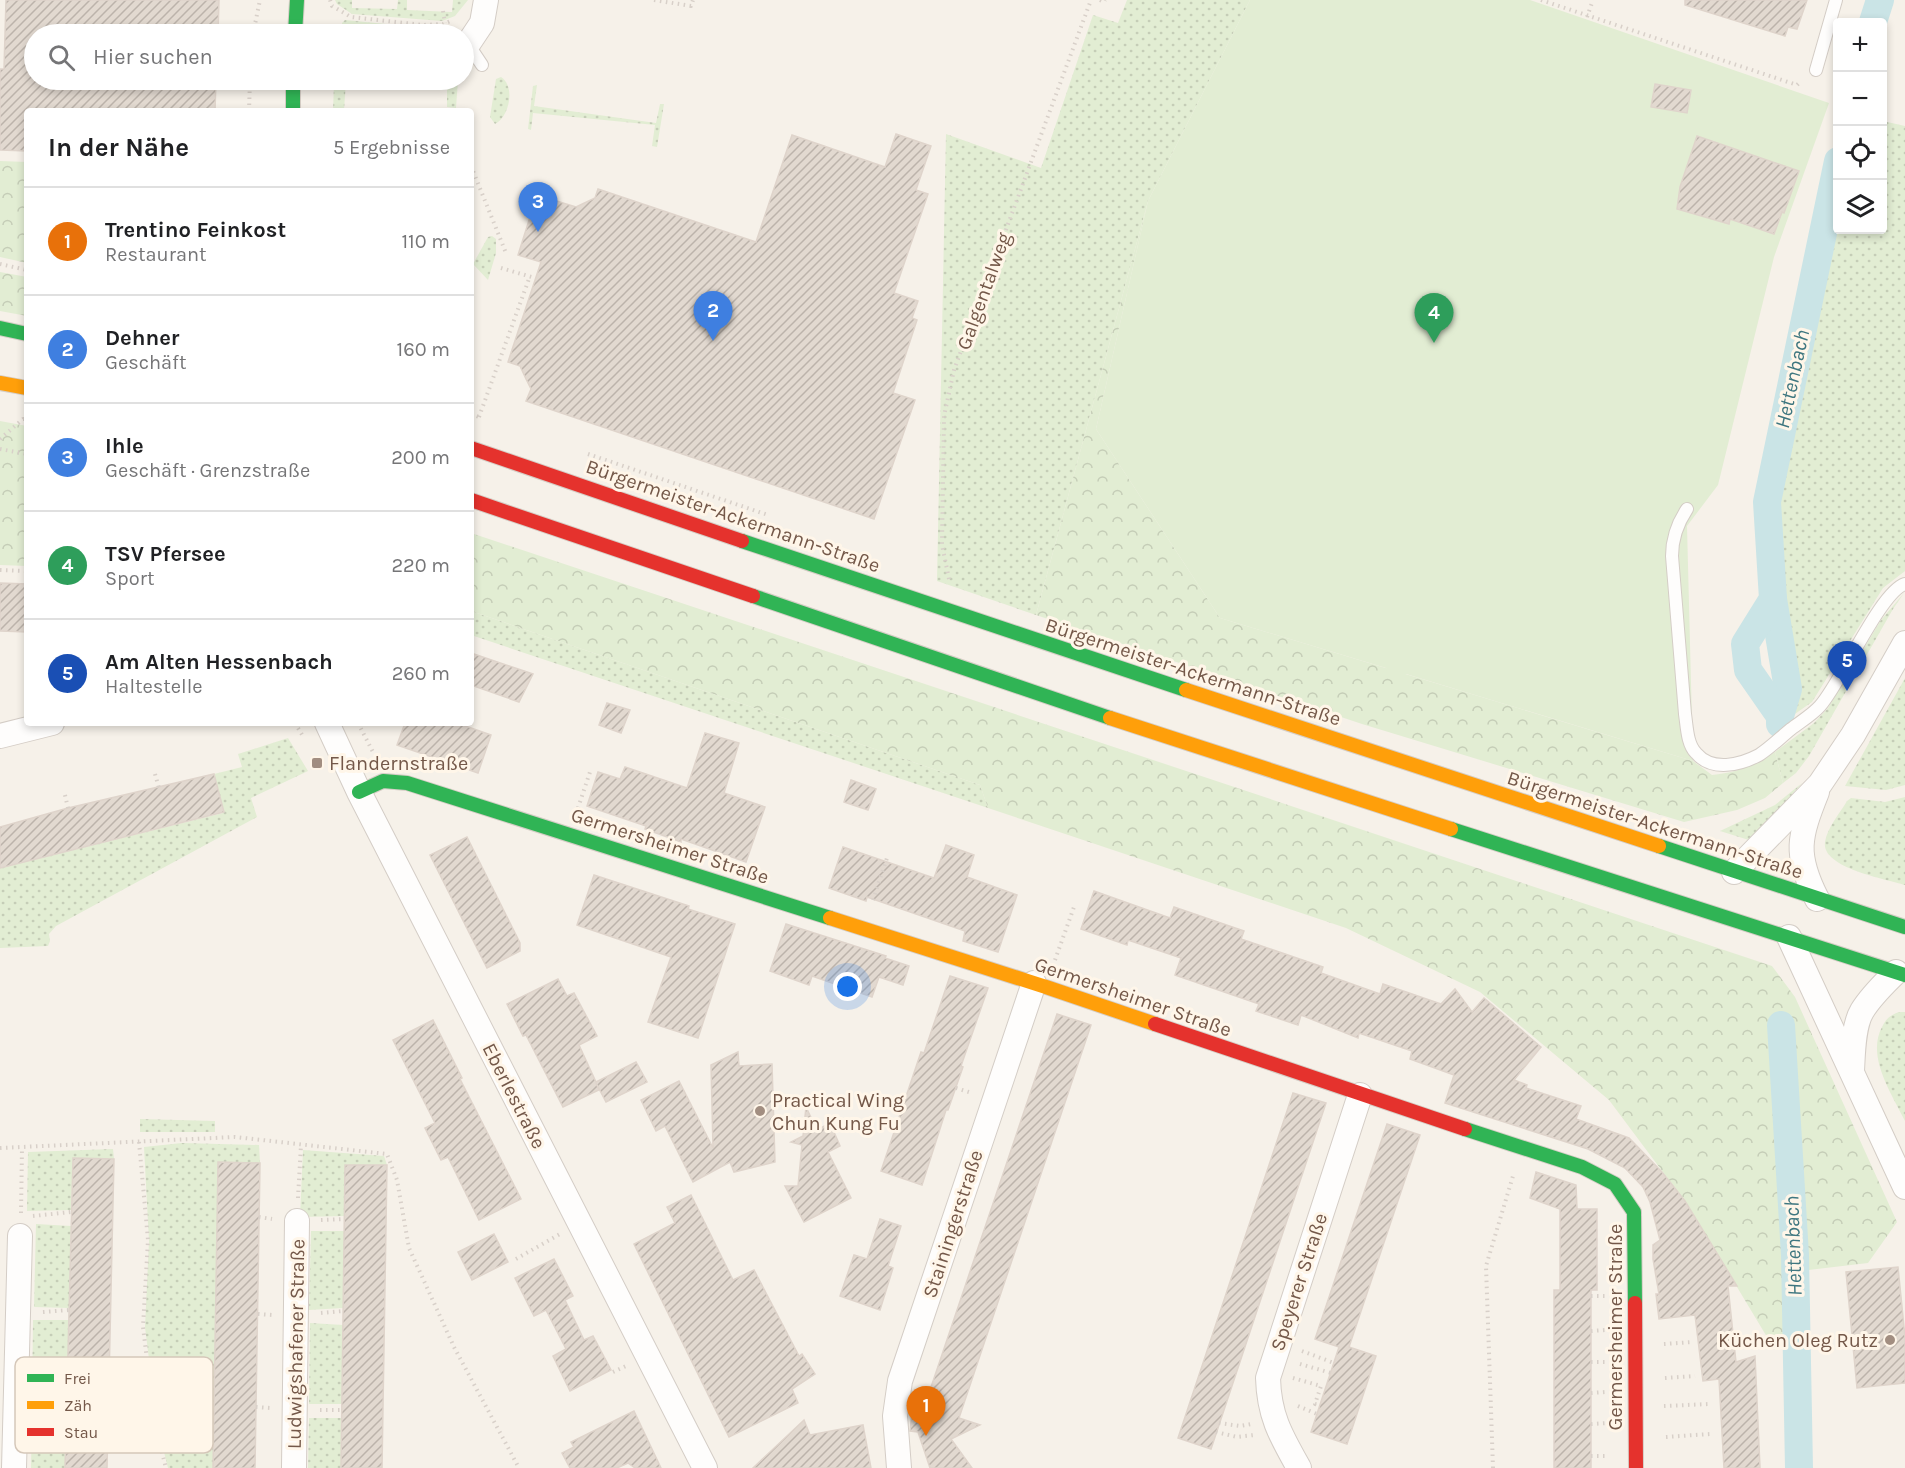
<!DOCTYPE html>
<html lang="de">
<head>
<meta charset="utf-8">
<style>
	body { margin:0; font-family:Karla,sans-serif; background:#f6f6f6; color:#202124 }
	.controls { position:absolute; right:18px; top:18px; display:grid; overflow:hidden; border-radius:6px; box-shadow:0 3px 9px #0003 }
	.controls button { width:54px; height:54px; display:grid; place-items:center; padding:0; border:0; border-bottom:2px solid #e0e0e0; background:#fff; color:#202124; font:30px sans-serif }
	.you { position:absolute; left:848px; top:987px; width:21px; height:21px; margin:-15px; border:4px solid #fff; border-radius:50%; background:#1a73e8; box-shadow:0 0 0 9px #1a73e833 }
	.badge { display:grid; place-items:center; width:39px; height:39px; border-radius:50%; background:#a28e81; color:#fff; font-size:20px; font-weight:700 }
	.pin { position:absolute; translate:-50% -50px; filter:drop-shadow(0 2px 3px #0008) }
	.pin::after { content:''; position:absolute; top:32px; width:21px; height:18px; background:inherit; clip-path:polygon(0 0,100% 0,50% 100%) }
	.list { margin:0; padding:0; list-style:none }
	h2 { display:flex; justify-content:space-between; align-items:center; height:78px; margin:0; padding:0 24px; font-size:26px }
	h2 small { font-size:20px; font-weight:400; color:#757577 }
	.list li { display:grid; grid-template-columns:39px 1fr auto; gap:18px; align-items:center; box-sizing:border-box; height:108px; padding:0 24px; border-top:2px solid #e0e0e0 }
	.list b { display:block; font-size:22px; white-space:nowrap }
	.list p { margin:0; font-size:20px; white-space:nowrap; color:#757577 }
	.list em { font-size:20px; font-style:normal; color:#757577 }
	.icon { flex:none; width:33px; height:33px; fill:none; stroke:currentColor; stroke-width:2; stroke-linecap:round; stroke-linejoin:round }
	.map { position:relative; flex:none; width:1905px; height:1468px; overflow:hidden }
	.search { position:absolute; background:#fff; box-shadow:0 3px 9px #0003; left:24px; top:24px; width:450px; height:66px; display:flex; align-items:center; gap:15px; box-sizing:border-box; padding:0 21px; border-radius:33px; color:#757577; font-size:22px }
	.panel { position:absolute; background:#fff; box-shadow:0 3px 9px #0003; left:24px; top:108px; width:450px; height:618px; border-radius:6px }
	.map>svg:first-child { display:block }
	.green { fill:url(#green-dots) }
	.forest { fill:url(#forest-crowns) }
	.pitch { fill:#e2edd3 }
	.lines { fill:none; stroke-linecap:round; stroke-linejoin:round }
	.canal { stroke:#cae4e6; stroke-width:28 }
	.building { fill:url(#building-hatch); stroke:#dfd4cb; stroke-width:1.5 }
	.lane-casing { stroke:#d4cdc6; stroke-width:14 }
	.street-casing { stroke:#d4cdc6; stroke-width:26 }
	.fast-casing { stroke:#d5cdc5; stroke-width:16 }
	.slow-casing { stroke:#d5cdc5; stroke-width:16 }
	.jam-casing { stroke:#d5cdc5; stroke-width:16 }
	.path { stroke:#d8d0c9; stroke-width:4; stroke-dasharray:1.5 4.5; stroke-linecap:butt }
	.lane { stroke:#fefdfc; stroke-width:12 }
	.street { stroke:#fefdfc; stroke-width:24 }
	.fast { stroke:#30b455; stroke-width:14 }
	.slow { stroke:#ff9f0a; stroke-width:14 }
	.jam { stroke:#e5322d; stroke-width:14 }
	.poi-dot { fill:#a28e81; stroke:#fff6e9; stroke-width:2 }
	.labels { text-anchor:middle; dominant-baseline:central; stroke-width:6; stroke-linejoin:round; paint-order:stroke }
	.street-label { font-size:20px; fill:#745849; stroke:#fff6e9 }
	.poi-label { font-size:20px; fill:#745849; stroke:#fff6e9; text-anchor:start }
	.water-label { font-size:21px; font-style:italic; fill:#3f7780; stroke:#fff6e9 }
	.key { fill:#fff6e9; stroke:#d5c7b9; stroke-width:1.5 }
	.key-label { font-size:16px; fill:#745849 }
</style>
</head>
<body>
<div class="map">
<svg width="1905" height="1468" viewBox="0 0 1905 1468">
	<defs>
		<pattern id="green-dots" width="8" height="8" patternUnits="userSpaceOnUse" patternTransform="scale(1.5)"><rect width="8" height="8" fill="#e2edd3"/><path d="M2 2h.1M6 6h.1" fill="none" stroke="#c5cdb7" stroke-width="1.8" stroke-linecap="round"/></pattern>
		<pattern id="forest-crowns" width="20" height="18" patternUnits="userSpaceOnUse" patternTransform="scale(1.5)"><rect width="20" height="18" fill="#e2edd3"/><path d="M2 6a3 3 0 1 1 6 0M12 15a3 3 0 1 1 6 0" fill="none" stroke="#c5cdb7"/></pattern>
		<pattern id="building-hatch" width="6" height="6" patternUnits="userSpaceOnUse" patternTransform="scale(1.5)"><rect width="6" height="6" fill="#e2d9d0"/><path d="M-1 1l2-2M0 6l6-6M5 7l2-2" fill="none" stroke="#bcb3ab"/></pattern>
	</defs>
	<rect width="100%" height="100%" fill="#f6f1e9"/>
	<g class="green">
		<path d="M335,0H352V8L397,9L398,0H407V10L452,12L453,0H468L455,16L442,21L352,14L337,4Z"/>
		<path d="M1127,0H1250L1148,201L1036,615L937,581L946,134L1041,168L1093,15L1118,23Z"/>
		<path d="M345,20L437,29L438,33C416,38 363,33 342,25V23Z"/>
		<path d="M501,77C516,87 509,117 495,124L490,117L496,79Z"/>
		<path d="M336,80H346L344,111H333L334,83Z"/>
		<path d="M385,80H458L456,108L447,107V84Z"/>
		<path d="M537,85L534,106L656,123L660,104H664L657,147L652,146L655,125L533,113L531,130L528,129L533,86Z"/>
		<path d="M1883,121L1905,126V571L1883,588L1812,702L1792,716V679L1772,503L1783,445L1837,199L1838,230H1882Z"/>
		<path d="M492,236L496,239V253L488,280L473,264L488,237Z"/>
		<path d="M1904,593L1893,609L1809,756L1796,773L1783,783L1775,752L1814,723L1828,708L1881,620Z"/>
		<path d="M471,611L980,785L988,808L471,635Z"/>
		<path d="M1905,678V785L1886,790L1845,786Z"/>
		<path d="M288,738L308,771L251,798L257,817L56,926L49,934L50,941L48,946L0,948V868L223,813L214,774L242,767L238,754Z"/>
		<path d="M1802,783L1752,841L1720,831L1775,805Z"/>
		<path d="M1905,797V885C1886,879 1821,868 1825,842C1827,828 1840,813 1847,801L1851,798L1885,802Z"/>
		<path d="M1899,1012H1905V1121C1892,1094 1866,1057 1882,1027C1886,1019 1890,1015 1899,1012Z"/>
		<path d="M140,1119L215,1121V1132H140Z"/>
		<path d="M182,1143L259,1145L260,1163L219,1162L213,1468H168L157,1424L145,1327L149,1241L144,1147Z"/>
		<path d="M113,1149L114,1159L73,1158L71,1210L27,1211L28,1152Z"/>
		<path d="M303,1150L384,1156L387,1165L345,1216L300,1217Z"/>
		<path d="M36,1224L71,1226L69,1308L34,1307Z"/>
		<path d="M311,1231H345L343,1308L309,1310Z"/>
		<path d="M33,1320H69L67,1401H32Z"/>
		<path d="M310,1323L343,1325L342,1404H309Z"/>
		<path d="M32,1410H67L65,1468H31Z"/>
		<path d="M309,1418H342L341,1468H308Z"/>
	</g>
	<g class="forest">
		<path d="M0,161L27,162V263L0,257Z"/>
		<path d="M1148,201L1096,429L1220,618L1693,761L1712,775C1735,773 1756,765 1775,752L1783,783L1765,798L1737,810L1684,822L1362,724L1036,615Z"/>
		<path d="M0,272L27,277V316L0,311Z"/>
		<path d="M0,421L27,426V566L0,565Z"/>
		<path d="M471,533L1772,966L1795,997L1897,1222L1868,1263L1783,1273L1785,1344L1770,1342L1689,1207L1609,1100L1480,992L1346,928L988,808L980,785L471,611Z"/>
	</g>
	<path class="pitch" d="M1250,0H1530L1829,103L1774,257L1718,485L1687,526L1693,761L1406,674L1387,675L1386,668L1220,618L1096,429L1148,201Z"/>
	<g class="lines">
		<g class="canal">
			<path d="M1873,22L1880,0"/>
			<path d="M1773,599L1788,689L1780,716V724"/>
			<path d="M1780,716L1748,670L1745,644L1773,599L1767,502L1838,161"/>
			<path d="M1781,1025L1795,1255L1799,1468"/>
		</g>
	</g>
	<g class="building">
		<path d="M6,0H219L218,34H34V80H216L215,111H27V151L0,150V69H4Z"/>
		<path d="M1685,0H1807L1797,29L1788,27L1785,36L1685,5Z"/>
		<path d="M1655,84L1691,90L1687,113L1651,107Z"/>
		<path d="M896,134L931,146L916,190L928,194L894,293L918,301L912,318L917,320L893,393L915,400L874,519L526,401L531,389L526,379L520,366L508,362L541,262L518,255L537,195L576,207L595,198L598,189L756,242L792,135L885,167Z"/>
		<path d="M1697,136L1799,171L1784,213L1782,212L1774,234L1730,219L1729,224L1677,209L1680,187Z"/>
		<path d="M0,583L27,584V632L0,631Z"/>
		<path d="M471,653L533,674L519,702L471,685Z"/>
		<path d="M607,703L630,710L621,733L599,725Z"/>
		<path d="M405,723H457L491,735L478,773L397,745Z"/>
		<path d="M705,733L739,743L724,793L765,807L746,862L681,839V842L645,829L646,826L587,806L598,772L620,779L625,767L687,788Z"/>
		<path d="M214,774L224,812L0,868V827L68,808Z"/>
		<path d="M851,780L876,789L868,810L844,802Z"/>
		<path d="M467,837L520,943V951L487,968L430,855Z"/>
		<path d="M946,845L974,855L967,877L1017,895L998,952L963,941L965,931L867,897L866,901L829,888L843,847L934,878Z"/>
		<path d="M594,875L689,906L688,909L735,924L698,1038L648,1022L671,957L577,925Z"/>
		<path d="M1094,891L1170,918L1174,907L1244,931L1241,939L1323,967L1321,973L1380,994L1383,984L1441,1004L1455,989L1472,1012L1484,998L1541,1047L1514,1080L1527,1085L1526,1088L1581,1106L1576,1119L1629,1138L1662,1172L1685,1201L1737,1286H1728L1736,1362L1755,1356L1760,1468H1724L1719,1379L1703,1381L1695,1315L1659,1319L1656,1294H1659L1653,1259V1245L1660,1240L1650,1202L1643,1187L1625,1168L1588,1149L1445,1103L1454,1075L1410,1059L1412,1051L1359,1033L1358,1038L1301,1015L1298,1025L1256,1011L1259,1004L1175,975L1181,958L1128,940L1127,945L1081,929Z"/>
		<path d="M786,924L886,956L885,958L909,966L903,985L879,977L872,997L812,976L809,985L770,971Z"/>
		<path d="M950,976L988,988L961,1066L963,1067L948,1110H946L922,1185L881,1171L921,1052L924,1053Z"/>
		<path d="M558,979L567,996L574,993L597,1036L579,1045L596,1082L636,1062L647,1082L606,1102L596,1083L599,1090L563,1107L526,1035L523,1036L507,1004Z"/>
		<path d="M1057,1014L1091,1025L959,1418L980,1425L951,1439L972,1468H930L918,1432L910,1431L914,1395L927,1399Z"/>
		<path d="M433,1020L462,1078L460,1079L521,1199L479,1220L448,1157L441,1160L425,1128L435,1123L393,1040Z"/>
		<path d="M738,1052L739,1066L772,1064L775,1162L734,1172L730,1162L693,1182L665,1126L656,1131L641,1100L679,1081L713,1148L711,1065Z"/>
		<path d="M1293,1093L1326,1103L1211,1449L1178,1438Z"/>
		<path d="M806,1107L817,1130L830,1123L840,1146L828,1152L851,1198L804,1222L785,1186H798L802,1145L791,1142L803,1136Z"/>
		<path d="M1387,1124L1420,1135L1349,1347L1376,1356L1347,1444L1311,1432L1339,1347L1315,1339Z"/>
		<path d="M73,1158L114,1159L107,1468H65Z"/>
		<path d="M218,1162L260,1163L255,1468H213Z"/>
		<path d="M345,1165H387L382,1468H341Z"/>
		<path d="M1536,1172L1576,1185L1577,1209H1597V1290H1591V1468H1554V1290H1560V1209L1530,1198Z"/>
		<path d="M691,1195L733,1280L754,1270L799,1356L802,1354L815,1374L792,1389L798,1403L729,1437L634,1244L675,1223L667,1207Z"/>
		<path d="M880,1219L901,1226L888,1266L893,1268L880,1310L840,1296L854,1255L867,1259Z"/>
		<path d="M494,1234L508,1262L472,1280L458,1252Z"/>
		<path d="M554,1259L573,1296L565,1300L584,1340L593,1336L611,1370L570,1391L553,1356L566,1349L546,1310L534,1316L515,1278Z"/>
		<path d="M1898,1267L1905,1337V1383L1857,1388L1846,1272Z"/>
		<path d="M634,1411L661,1468H635L628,1463L617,1468H570L562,1453L574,1447L571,1442Z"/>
		<path d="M804,1420L810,1435L863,1425L871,1468H753Z"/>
	</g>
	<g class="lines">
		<g class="lane-casing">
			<g id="lane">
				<path d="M468,44L482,65"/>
				<path d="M1816,70L1836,0"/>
				<path d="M1687,509C1677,524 1672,538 1672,556L1685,714C1687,727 1687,744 1696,753C1712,772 1740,765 1759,755C1770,748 1781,737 1791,729C1800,722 1812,715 1820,706C1841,683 1880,592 1905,584"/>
			</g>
		</g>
		<g class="street-casing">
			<g id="street">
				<path d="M464,46L468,44L482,23L486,0"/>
				<path d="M327,723L359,792L705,1468"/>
				<path d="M0,736L52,723"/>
				<path d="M1734,872L1820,784L1853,735L1905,643"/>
				<path d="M1817,899C1794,854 1799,837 1817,792"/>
				<path d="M1789,937L1905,1187"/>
				<path d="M1852,1071C1853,1054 1853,1026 1862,1011C1871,996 1884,984 1896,972"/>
				<path d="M14,1468L20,1236"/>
				<path d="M294,1468L297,1221"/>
				<path d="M899,1468L895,1416L900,1381L1034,983"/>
				<path d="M1299,1468C1281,1436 1269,1416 1268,1378L1360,1095"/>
			</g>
		</g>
		<g class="fast-casing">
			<g id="fast">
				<path d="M295,34L297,0"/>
				<path d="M293,80V111"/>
				<path d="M0,328L27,334"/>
				<path d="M742,541L1186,690"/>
				<path d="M753,596L1110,718"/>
				<path d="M359,792L383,781L407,783L830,918"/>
				<path d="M1451,829L1905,975"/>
				<path d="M1659,846L1905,927"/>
				<path d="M1465,1129L1582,1167L1615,1184L1634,1212L1635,1303"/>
			</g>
		</g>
		<g class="slow-casing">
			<g id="slow">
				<path d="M0,383L27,388"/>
				<path d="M1186,690L1659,846"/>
				<path d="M1110,718L1451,829"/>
				<path d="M830,918L1046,987L1155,1024"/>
			</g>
		</g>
		<g class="jam-casing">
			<g id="jam">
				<path d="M471,448L742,541"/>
				<path d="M471,500L753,596"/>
				<path d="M1155,1024L1465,1129"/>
				<path d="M1635,1303L1636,1468"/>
			</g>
		</g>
		<g class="path">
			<path d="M330,0L332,6L351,17L423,25L443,24L453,20"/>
			<path d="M654,0L691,6L693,0"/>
			<path d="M1100,0L1104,2L1105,0"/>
			<path d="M1541,0L1797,85L1801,81"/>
			<path d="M443,11L445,23"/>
			<path d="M1587,17L1593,0"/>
			<path d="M253,34L260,0"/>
			<path d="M249,111L250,80"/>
			<path d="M471,166L506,253"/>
			<path d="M0,264L27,270"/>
			<path d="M501,268L535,278"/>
			<path d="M471,414L482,418"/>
			<path d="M479,417L530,276"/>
			<path d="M0,439L23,419H25"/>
			<path d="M0,449L27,454"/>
			<path d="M588,454L768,515"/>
			<path d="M0,570L27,571"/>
			<path d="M949,579L942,545L944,416L954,370L1091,0"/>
			<path d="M295,723L304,738"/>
			<path d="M358,723L374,754"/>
			<path d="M155,774L159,788"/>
			<path d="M65,795L68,808"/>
			<path d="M578,808L591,769"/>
			<path d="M873,900L887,858"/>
			<path d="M1055,960L1074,907"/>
			<path d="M956,1088L972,1093"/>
			<path d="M139,1142L148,1240L143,1327L155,1425L166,1468"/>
			<path d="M0,1148L235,1137L387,1154L397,1180L409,1248L454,1347L519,1468"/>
			<path d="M298,1198L301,1145"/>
			<path d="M21,1213L22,1148"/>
			<path d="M33,1216L71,1212"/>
			<path d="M259,1217L272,1219"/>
			<path d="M321,1220L345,1219"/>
			<path d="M516,1259L560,1234"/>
			<path d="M1591,1296H1605"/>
			<path d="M43,1312L69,1310"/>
			<path d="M321,1313L343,1311"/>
			<path d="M258,1314L272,1315"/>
			<path d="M1591,1331L1605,1330"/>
			<path d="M1664,1344L1693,1342"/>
			<path d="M1302,1351L1334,1363"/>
			<path d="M1591,1362H1605"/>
			<path d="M1300,1364L1331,1373"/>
			<path d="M613,1372L626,1366"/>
			<path d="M1293,1378L1321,1386L1315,1404L1320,1405"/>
			<path d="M1665,1378L1695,1376"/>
			<path d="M1591,1393L1605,1392"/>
			<path d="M41,1406L67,1403"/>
			<path d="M1298,1406L1317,1414"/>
			<path d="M1664,1406L1709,1404"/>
			<path d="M256,1407L270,1408"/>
			<path d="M320,1410H342"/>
			<path d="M1219,1423L1240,1426L1251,1424"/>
			<path d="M1591,1424L1608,1423"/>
			<path d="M1216,1432L1237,1437L1254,1435"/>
			<path d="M1666,1437L1710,1434"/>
			<path d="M1591,1456H1608"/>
			<path d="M1493,1468L1486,1266L1513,1176"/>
		</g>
		<use href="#lane" class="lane"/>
		<use href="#street" class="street"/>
		<use href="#fast" class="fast"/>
		<use href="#slow" class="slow"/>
		<use href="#jam" class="jam"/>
	</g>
	<g class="poi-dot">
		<rect x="311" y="757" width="12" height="12" rx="3"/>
		<circle cx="760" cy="1111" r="6"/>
		<circle cx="1890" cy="1340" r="6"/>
	</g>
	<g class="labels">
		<g class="street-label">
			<text transform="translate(984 291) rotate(-70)">Galgentalweg</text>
			<text transform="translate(733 516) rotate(19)">Bürgermeister-Ackermann-Straße</text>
			<text transform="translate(1193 672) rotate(18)">Bürgermeister-Ackermann-Straße</text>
			<text transform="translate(1655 825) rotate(18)">Bürgermeister-Ackermann-Straße</text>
			<text transform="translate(670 846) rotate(18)">Germersheimer Straße</text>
			<text transform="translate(1133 997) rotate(19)">Germersheimer Straße</text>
			<text transform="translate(514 1096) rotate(63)">Eberlestraße</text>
			<text transform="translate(953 1224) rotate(-72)">Stainingerstraße</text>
			<text transform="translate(1299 1282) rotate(-72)">Speyerer Straße</text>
			<text transform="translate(1615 1327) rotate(-90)">Germersheimer Straße</text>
			<text transform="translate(296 1344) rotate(-89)">Ludwigshafener Straße</text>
		</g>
		<g class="poi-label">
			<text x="329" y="763">Flandernstraße</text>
			<text x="772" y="1100">Practical Wing<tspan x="772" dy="23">Chun Kung Fu</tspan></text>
			<text x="1878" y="1340" text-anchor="end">Küchen Oleg Rutz</text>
		</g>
		<g class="water-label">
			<text transform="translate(1792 379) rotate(-78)">Hettenbach</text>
			<text transform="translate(1793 1246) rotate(-92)">Hettenbach</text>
		</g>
	</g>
	<rect x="15" y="1357" width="198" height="96" rx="9" class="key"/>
	<rect x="27" y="1374" width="27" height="8" fill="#30b455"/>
	<rect x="27" y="1401" width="27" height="8" fill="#ff9f0a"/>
	<rect x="27" y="1428" width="27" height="8" fill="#e5322d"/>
	<g class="key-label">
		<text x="64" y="1384">Frei</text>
		<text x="64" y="1411">Zäh</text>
		<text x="64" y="1438">Stau</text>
	</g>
</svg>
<div class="controls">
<button>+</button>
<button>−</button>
<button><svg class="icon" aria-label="locate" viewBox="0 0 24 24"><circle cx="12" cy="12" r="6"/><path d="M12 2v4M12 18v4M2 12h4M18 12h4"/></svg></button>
<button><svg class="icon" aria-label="layers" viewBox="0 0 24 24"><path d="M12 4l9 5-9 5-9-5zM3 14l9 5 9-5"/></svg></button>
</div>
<div class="you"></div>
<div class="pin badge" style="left:926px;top:1436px;background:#e8710a">1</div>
<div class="pin badge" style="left:713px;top:341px;background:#3f7fe0">2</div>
<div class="pin badge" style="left:538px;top:232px;background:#3f7fe0">3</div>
<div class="pin badge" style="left:1434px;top:343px;background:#2e9e5b">4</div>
<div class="pin badge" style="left:1847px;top:691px;background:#1a4fb4">5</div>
<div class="search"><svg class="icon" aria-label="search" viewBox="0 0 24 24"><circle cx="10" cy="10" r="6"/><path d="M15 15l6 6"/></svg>Hier suchen</div>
<section class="panel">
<h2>In der Nähe<small>5 Ergebnisse</small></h2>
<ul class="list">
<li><span class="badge" style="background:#e8710a">1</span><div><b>Trentino Feinkost</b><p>Restaurant</p></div><em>110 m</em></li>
<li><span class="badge" style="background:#3f7fe0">2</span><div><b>Dehner</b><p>Geschäft</p></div><em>160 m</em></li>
<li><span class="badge" style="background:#3f7fe0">3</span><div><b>Ihle</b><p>Geschäft · Grenzstraße</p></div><em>200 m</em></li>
<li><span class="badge" style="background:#2e9e5b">4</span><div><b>TSV Pfersee</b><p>Sport</p></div><em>220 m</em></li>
<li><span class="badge" style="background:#1a4fb4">5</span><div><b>Am Alten Hessenbach</b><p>Haltestelle</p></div><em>260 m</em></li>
</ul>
</section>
</div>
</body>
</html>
